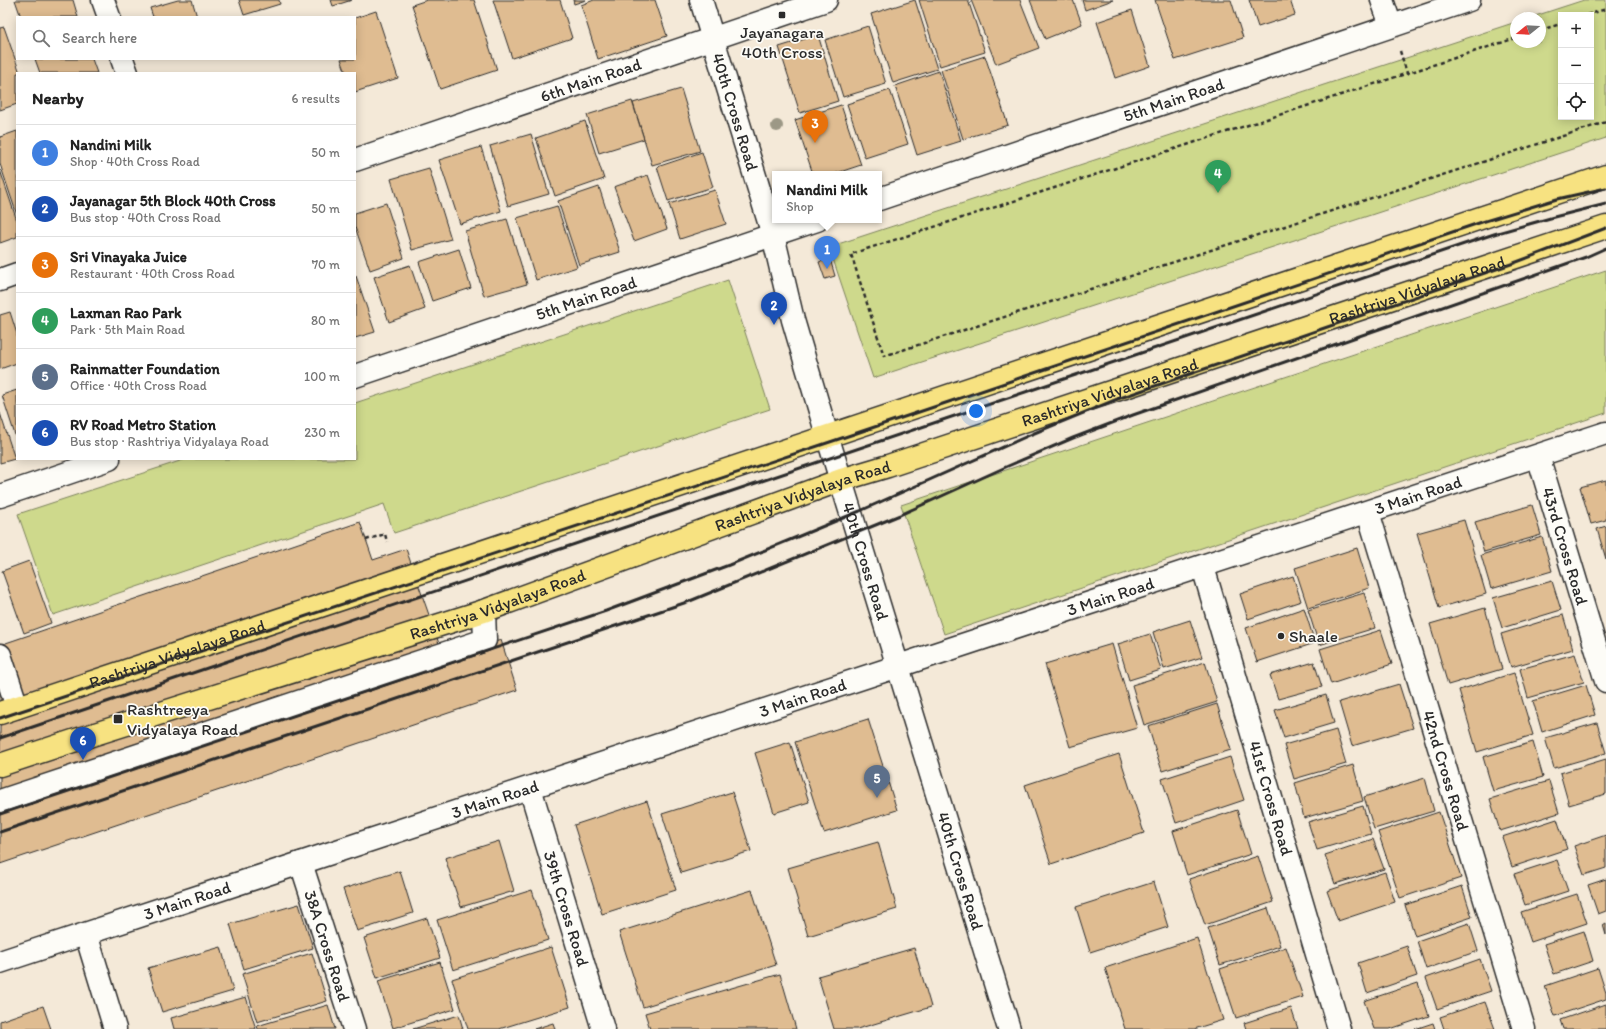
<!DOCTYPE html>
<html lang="en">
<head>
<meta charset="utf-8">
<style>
	body { margin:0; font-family:Itim,sans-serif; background:#f6f6f6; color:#222 }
	.controls { position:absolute; right:12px; top:12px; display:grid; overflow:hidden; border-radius:0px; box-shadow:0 2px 10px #0003 }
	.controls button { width:36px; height:36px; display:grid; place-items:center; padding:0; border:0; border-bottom:1px solid #e0e0e0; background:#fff; color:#222; font:20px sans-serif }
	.compass { position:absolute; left:1510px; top:12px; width:36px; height:36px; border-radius:50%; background:#fff; box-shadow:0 2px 10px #0003; rotate:252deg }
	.you { position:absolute; left:976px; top:411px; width:14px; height:14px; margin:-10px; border:3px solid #fff; border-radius:50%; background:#1a73e8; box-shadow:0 0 0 6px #1a73e833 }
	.badge { display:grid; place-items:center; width:26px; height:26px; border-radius:50%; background:#db2777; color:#fff; font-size:13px; font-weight:700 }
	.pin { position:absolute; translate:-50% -33px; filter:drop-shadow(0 1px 2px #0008) }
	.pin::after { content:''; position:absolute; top:21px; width:14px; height:12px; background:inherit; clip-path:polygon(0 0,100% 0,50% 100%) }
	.popup { position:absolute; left:772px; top:171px; width:110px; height:52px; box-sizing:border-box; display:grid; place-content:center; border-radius:0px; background:#fff; filter:drop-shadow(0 1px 3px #0005); font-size:13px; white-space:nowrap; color:#767676 }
	.popup b { font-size:15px; color:#222 }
	.popup::after { content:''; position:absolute; left:50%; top:100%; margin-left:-8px; border:8px solid transparent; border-top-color:#fff }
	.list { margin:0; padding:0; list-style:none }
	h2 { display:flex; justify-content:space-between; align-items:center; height:52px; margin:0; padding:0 16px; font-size:17px }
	h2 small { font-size:13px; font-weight:400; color:#767676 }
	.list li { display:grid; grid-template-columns:26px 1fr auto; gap:12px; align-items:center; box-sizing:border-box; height:56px; padding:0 16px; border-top:1px solid #e0e0e0 }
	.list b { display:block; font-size:15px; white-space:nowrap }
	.list p { margin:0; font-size:13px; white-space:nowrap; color:#767676 }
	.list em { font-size:13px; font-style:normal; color:#767676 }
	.icon { flex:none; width:22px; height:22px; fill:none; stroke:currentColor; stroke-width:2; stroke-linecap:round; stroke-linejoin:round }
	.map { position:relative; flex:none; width:1606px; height:1029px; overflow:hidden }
	.search { position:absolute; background:#fff; box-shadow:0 2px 10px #0003; left:16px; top:16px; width:340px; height:44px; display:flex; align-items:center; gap:10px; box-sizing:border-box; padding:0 14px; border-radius:0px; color:#767676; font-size:15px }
	.panel { position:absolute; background:#fff; box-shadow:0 2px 10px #0003; left:16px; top:72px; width:340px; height:388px; border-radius:0px }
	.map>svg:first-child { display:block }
	.green { fill:#ced98c; stroke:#7c825c; fill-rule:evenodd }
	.building { fill:#dfbc91; stroke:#2b2b2b }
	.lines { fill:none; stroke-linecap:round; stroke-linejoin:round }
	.minor-casing { stroke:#2b2b2b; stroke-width:25 }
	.major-casing { stroke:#2b2b2b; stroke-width:25 }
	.path { stroke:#2b2b2b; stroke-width:2.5; stroke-dasharray:4 3; stroke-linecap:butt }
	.minor { stroke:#fdfcf7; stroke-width:22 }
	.major { stroke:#f7e281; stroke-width:22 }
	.rail { stroke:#2b2b2b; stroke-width:3 }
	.tree { fill:#9c9886 }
	.poi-dot { fill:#2b2b2b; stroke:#fdfcf7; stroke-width:1.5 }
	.labels { text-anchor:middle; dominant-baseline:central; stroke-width:3.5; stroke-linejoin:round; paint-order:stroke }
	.poi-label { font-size:17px; fill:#2b2b2b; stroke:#fdfcf7; text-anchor:start }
	.street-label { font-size:17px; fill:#2b2b2b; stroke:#fdfcf7 }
</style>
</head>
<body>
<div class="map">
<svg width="1606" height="1029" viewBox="0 0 1606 1029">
	<rect width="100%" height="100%" fill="#f4e9d8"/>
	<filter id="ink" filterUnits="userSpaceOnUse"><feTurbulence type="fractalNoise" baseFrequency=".025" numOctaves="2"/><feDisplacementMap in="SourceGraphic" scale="8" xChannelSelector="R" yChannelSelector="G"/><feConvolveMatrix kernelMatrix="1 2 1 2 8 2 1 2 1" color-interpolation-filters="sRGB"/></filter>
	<g filter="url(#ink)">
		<g class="green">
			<path d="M1584,0H1606V138L873,378L829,247L1516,22V42H1540V18H1529ZM1561,15H1591V117H1561Z"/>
			<path d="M1606,270V413L944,634L901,505Z"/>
			<path d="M728,280L770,409L394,533L384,504L53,615L18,514L186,459H355V403Z"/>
		</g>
		<g class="building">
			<path d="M15,0H73L78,17H21Z"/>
			<path d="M178,0H192L197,17H153L150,8Z"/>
			<path d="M239,0H279L280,4L244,15Z"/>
			<path d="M331,0H352L333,6Z"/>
			<path d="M427,0H474L497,70L440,89L412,5Z"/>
			<path d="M493,0H560L572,38L512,58Z"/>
			<path d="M573,0H586L574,4Z"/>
			<path d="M594,0H655L667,36L598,59L581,5Z"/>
			<path d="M915,0L937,69L893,83L871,14Z"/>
			<path d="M919,0H968L985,52L940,66Z"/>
			<path d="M971,0H1020L1039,48L996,64Z"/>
			<path d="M1030,0H1073L1082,24L1045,39Z"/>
			<path d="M1082,0H1113L1085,10Z"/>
			<path d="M1155,0H1231L1243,38L1175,60Z"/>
			<path d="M1249,0H1290L1295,15L1258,27Z"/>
			<path d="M1132,10L1150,66L1115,78L1097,22Z"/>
			<path d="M376,11L398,78L355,92V73H346L341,59H355V18Z"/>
			<path d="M868,26L886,84L843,97L825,40Z"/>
			<path d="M4,27L20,73H17V104L0,110V28Z"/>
			<path d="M818,35L838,101L800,113L779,47Z"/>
			<path d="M985,56L1008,125L963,139L941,70Z"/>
			<path d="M35,59H92L97,73H40Z"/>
			<path d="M939,71L961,141L917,155L895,86Z"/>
			<path d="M681,89L700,151L652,165L633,103Z"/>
			<path d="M890,90L908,144L865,158L847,104Z"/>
			<path d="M632,101L644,139L599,153L587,115Z"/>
			<path d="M841,105L861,165L834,174H813L795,120Z"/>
			<path d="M585,121L604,179L555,196L536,138Z"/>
			<path d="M17,131V215L0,164V137Z"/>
			<path d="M531,134L549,194L508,206L490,146Z"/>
			<path d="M481,147L501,211L460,224L439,160Z"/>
			<path d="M702,152L713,187L668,201L657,167Z"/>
			<path d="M429,168L451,239L412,250L391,179Z"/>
			<path d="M0,170L17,221V237L0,243Z"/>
			<path d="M648,175L667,229L634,241L614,187Z"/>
			<path d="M599,187L620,252L579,265L558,201Z"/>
			<path d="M715,190L726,224L680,239L669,204Z"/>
			<path d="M386,203L404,258L370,270L355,227V213Z"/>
			<path d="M557,206L577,267L536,280L517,218Z"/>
			<path d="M507,219L527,284L484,296L465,231Z"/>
			<path d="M459,249L471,288L432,301L419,262Z"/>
			<path d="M830,259L835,276L825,279L819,262Z"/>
			<path d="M410,265L425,309L389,322L374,277Z"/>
			<path d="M355,276H356L375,332L355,338Z"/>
			<path d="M10,312L17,334V363L0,369V315Z"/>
			<path d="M17,390V441L2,395Z"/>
			<path d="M0,413L15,459L0,463Z"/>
			<path d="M1606,480V520L1591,524L1580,487Z"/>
			<path d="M1532,505L1541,535L1484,552L1475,522Z"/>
			<path d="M1464,520L1486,594L1439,608L1417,533Z"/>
			<path d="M360,522L373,560L406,549L444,658L501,640L517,690L0,864V645Z"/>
			<path d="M1606,526V559L1597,529Z"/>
			<path d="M1542,537L1552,571L1491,589L1481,555Z"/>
			<path d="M1357,548L1369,588L1308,608L1295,568Z"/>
			<path d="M29,561L51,623L24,633L2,571Z"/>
			<path d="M1293,576L1301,601L1248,619L1240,594Z"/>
			<path d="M1552,581L1561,610L1502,628L1493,598Z"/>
			<path d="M1364,593L1375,628L1319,645L1308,610Z"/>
			<path d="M1304,608L1315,643L1257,662L1246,628Z"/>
			<path d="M1485,608L1502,669L1448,685L1430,624Z"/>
			<path d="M1563,615L1573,649L1511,667L1501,634Z"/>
			<path d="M1190,620L1202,657L1164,669L1153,632Z"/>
			<path d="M1381,630L1392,664L1331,684L1320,649Z"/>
			<path d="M1150,634L1161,670L1129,680L1118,644Z"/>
			<path d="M1112,644L1137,728L1070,747L1045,664Z"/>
			<path d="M1575,654L1584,682L1528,698L1520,669Z"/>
			<path d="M1205,662L1217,702L1144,725L1132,685Z"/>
			<path d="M1314,662L1322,687L1278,699L1270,675Z"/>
			<path d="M1514,673L1533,735L1477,752L1459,690Z"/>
			<path d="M1399,684L1413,728L1352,746L1339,702Z"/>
			<path d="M1586,685L1595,715L1542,732L1533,701Z"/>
			<path d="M1326,695L1334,723L1284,738L1275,710Z"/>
			<path d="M1217,704L1231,750L1162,771L1148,726Z"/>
			<path d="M868,719L897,810L824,833L795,742Z"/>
			<path d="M1597,723L1606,753L1554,768L1545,738Z"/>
			<path d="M1336,730L1346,764L1294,779L1284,745Z"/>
			<path d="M790,742L809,802L774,813L755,753Z"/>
			<path d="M1533,742L1543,777L1493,791L1483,757Z"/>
			<path d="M1119,754L1144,833L1051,864L1025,785Z"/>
			<path d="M1230,757L1244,800L1176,823L1162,779Z"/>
			<path d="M1606,759V794L1569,805L1560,773Z"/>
			<path d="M1353,765L1363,801L1304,818L1295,783Z"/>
			<path d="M1425,778L1434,811L1374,829L1364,797Z"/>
			<path d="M1549,781L1559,813L1500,831L1490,799Z"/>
			<path d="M732,792L751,851L681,873L662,814Z"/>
			<path d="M647,801L676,890L602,914L574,825Z"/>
			<path d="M1363,806L1371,834L1317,850L1308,822Z"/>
			<path d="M1237,810L1251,854L1187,875L1173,831Z"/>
			<path d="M1439,812L1461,878L1400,898L1378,832Z"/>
			<path d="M1557,819L1567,849L1512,867L1502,837Z"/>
			<path d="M1606,835V868L1584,875L1574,846Z"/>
			<path d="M1373,839L1384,869L1335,884L1325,855Z"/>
			<path d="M499,841L514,891L461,907L445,858Z"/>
			<path d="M878,842L897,909L808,936L788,868Z"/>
			<path d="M1258,856L1273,902L1205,925L1189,879Z"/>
			<path d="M1557,860L1568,891L1525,905L1514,874Z"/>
			<path d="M400,871L413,913L357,931L343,889Z"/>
			<path d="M1385,872L1395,902L1338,921L1327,891Z"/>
			<path d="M1606,879V911L1598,914L1588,885Z"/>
			<path d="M1154,882L1168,927L1090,952L1076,907Z"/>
			<path d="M1462,886L1472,917L1415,936L1405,905Z"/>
			<path d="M532,890L548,940L453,970L437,920Z"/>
			<path d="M752,890L776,965L643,1007L619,932Z"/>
			<path d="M1577,894L1587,923L1531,942L1521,912Z"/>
			<path d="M299,904L313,948L244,969L230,924Z"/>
			<path d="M1268,908L1280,946L1220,965L1208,928Z"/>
			<path d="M427,918L440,958L377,978L364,938Z"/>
			<path d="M1469,923L1478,951L1426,969L1417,941Z"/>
			<path d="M1606,923V935L1603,925Z"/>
			<path d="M1584,931L1593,961L1554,974L1544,944Z"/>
			<path d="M1197,938L1223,1020L1194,1029H1125L1105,968Z"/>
			<path d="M1407,946L1417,976L1367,993L1358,963Z"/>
			<path d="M221,947L233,991L162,1012L148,968Z"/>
			<path d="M551,947L570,1007L499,1029H468L452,979Z"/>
			<path d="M1286,947L1303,997L1236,1018L1220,969Z"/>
			<path d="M914,948L931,1007L857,1029H834L818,976Z"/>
			<path d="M312,953L327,1001L257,1022L242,974Z"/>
			<path d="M1480,959L1491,991L1437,1009L1426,978Z"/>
			<path d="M440,962L455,1009L393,1028L378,981Z"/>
			<path d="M1598,968L1606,993V999L1555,1016L1545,986Z"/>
			<path d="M780,974L796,1029H650L645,1013Z"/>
			<path d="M1418,983L1429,1016L1390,1029H1374L1364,1001Z"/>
			<path d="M246,997L256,1029H174L171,1018Z"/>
			<path d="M1485,1002L1495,1029H1444L1440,1017Z"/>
			<path d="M1606,1004V1029H1563L1560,1020Z"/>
			<path d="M328,1005L335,1029H258L257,1026Z"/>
			<path d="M43,1006L51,1029H0V1021Z"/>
			<path d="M1291,1008L1298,1029H1246L1244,1023Z"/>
			<path d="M459,1015L463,1029H413Z"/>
			<path d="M553,1023L555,1029H534Z"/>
			<path d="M1433,1023L1435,1029H1415Z"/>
		</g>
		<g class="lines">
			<g class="minor-casing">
				<g id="minor">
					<path d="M103,0L109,17"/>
					<path id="s1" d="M701,0L773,235L793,320L827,435L1009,1029"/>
					<path d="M1382,0L1391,26"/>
					<path d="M122,59L127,73"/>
					<path id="s2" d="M355,160L826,0"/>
					<path id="s3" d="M879,199L1469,0"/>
					<path d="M0,280L17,274"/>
					<path id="s4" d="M355,376L817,220"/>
					<path id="s5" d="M1538,456L1606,681"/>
					<path d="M0,496L109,459"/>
					<path id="s6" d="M1368,512L1524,1029"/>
					<path id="s7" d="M1203,567L1339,1029"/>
					<path d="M0,655L17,707"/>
					<path id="s8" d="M530,788L603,1029"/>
					<path d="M0,801L485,640L484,611"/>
					<path id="s9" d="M301,863L354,1029"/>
					<path d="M86,934L115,1029"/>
					<path id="s10" d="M0,962L1606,433"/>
				</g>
			</g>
			<g class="major-casing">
				<g id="major">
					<path id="s11" d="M0,713L1606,176"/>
					<path id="s12" d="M0,765L76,740L484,611L841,480L888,466L1606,227"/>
				</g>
			</g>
			<g class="path">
				<path d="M1587,15L1606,9"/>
				<path d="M1540,30L1561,24"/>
				<path d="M1516,38L851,254L884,356L1606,122"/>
				<path d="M1400,51L1407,73"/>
				<path d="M366,540L385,534L387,542"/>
			</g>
			<use href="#minor" class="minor"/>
			<use href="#major" class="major"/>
			<g class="rail">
				<path d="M0,718L836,440L1482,222L1557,199L1606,188"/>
				<path d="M0,738L1494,234L1554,217L1606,204"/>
				<path d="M0,814L606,611L729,565L797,537L860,511L1032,434L1120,398L1514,263L1606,228"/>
				<path d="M0,832L690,601L900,515L1008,466L1073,438L1133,415L1586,257L1606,248"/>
			</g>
		</g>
		<circle class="tree" cx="777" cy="126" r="6"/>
	</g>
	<g class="poi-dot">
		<rect x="778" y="11" width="8" height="8" rx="2"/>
		<circle cx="1281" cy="636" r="4"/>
		<rect x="113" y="714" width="10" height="10" rx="2"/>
	</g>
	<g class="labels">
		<g class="poi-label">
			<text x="782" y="32" text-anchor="middle">Jayanagara<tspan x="782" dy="20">40th Cross</tspan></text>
			<text x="1289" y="636">Shaale</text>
			<text x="127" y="709">Rashtreeya<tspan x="127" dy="20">Vidyalaya Road</tspan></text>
		</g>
		<g class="street-label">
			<text stroke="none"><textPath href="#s2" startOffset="249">6th Main Road</textPath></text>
			<text stroke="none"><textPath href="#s3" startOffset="311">5th Main Road</textPath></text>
			<text stroke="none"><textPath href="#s1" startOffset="117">40th Cross Road</textPath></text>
			<text stroke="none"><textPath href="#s12" startOffset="1495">Rashtriya Vidyalaya Road</textPath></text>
			<text stroke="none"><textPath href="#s4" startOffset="244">5th Main Road</textPath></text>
			<text stroke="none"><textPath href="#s12" startOffset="1171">Rashtriya Vidyalaya Road</textPath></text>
			<text stroke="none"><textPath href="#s10" startOffset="1493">3 Main Road</textPath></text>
			<text stroke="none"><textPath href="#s12" startOffset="847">Rashtriya Vidyalaya Road</textPath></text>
			<text stroke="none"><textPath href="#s5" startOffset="94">43rd Cross Road</textPath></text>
			<text stroke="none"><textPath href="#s1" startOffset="585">40th Cross Road</textPath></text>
			<text stroke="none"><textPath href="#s10" startOffset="1169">3 Main Road</textPath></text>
			<text stroke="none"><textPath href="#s12" startOffset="523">Rashtriya Vidyalaya Road</textPath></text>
			<text stroke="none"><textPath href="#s11" startOffset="187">Rashtriya Vidyalaya Road</textPath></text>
			<text stroke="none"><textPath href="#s10" startOffset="845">3 Main Road</textPath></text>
			<text stroke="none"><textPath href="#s6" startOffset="270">42nd Cross Road</textPath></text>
			<text stroke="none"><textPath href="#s7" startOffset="241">41st Cross Road</textPath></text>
			<text stroke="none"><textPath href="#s10" startOffset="521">3 Main Road</textPath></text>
			<text stroke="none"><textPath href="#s1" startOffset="909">40th Cross Road</textPath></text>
			<text stroke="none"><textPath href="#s10" startOffset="197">3 Main Road</textPath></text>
			<text stroke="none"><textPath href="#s8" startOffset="126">39th Cross Road</textPath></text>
			<text stroke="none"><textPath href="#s9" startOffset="87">38A Cross Road</textPath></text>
		</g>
	</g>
</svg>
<div class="controls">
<button>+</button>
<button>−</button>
<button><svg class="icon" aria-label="locate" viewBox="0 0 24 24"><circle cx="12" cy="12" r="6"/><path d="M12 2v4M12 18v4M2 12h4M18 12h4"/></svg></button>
</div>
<svg class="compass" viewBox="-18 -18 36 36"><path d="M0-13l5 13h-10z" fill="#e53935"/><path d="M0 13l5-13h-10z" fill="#767676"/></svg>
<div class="you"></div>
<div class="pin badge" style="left:827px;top:269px;background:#3f7fe0">1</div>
<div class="popup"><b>Nandini Milk</b>Shop</div>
<div class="pin badge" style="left:774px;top:325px;background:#1a4fb4">2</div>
<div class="pin badge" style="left:815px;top:143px;background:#e8710a">3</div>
<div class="pin badge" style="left:1218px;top:193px;background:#2e9e5b">4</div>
<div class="pin badge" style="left:877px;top:798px;background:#5c6f8a">5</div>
<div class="pin badge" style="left:83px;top:760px;background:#1a4fb4">6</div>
<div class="search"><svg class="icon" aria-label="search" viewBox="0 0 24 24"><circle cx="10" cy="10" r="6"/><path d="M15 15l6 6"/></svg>Search here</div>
<section class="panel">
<h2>Nearby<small>6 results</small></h2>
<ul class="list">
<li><span class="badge" style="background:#3f7fe0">1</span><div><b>Nandini Milk</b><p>Shop · 40th Cross Road</p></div><em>50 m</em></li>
<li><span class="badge" style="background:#1a4fb4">2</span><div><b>Jayanagar 5th Block 40th Cross</b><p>Bus stop · 40th Cross Road</p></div><em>50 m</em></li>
<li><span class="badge" style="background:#e8710a">3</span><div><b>Sri Vinayaka Juice</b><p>Restaurant · 40th Cross Road</p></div><em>70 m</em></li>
<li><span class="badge" style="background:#2e9e5b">4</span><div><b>Laxman Rao Park</b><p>Park · 5th Main Road</p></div><em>80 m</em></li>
<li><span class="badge" style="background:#5c6f8a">5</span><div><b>Rainmatter Foundation</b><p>Office · 40th Cross Road</p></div><em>100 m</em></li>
<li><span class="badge" style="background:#1a4fb4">6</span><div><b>RV Road Metro Station</b><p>Bus stop · Rashtriya Vidyalaya Road</p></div><em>230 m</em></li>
</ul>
</section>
</div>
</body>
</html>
